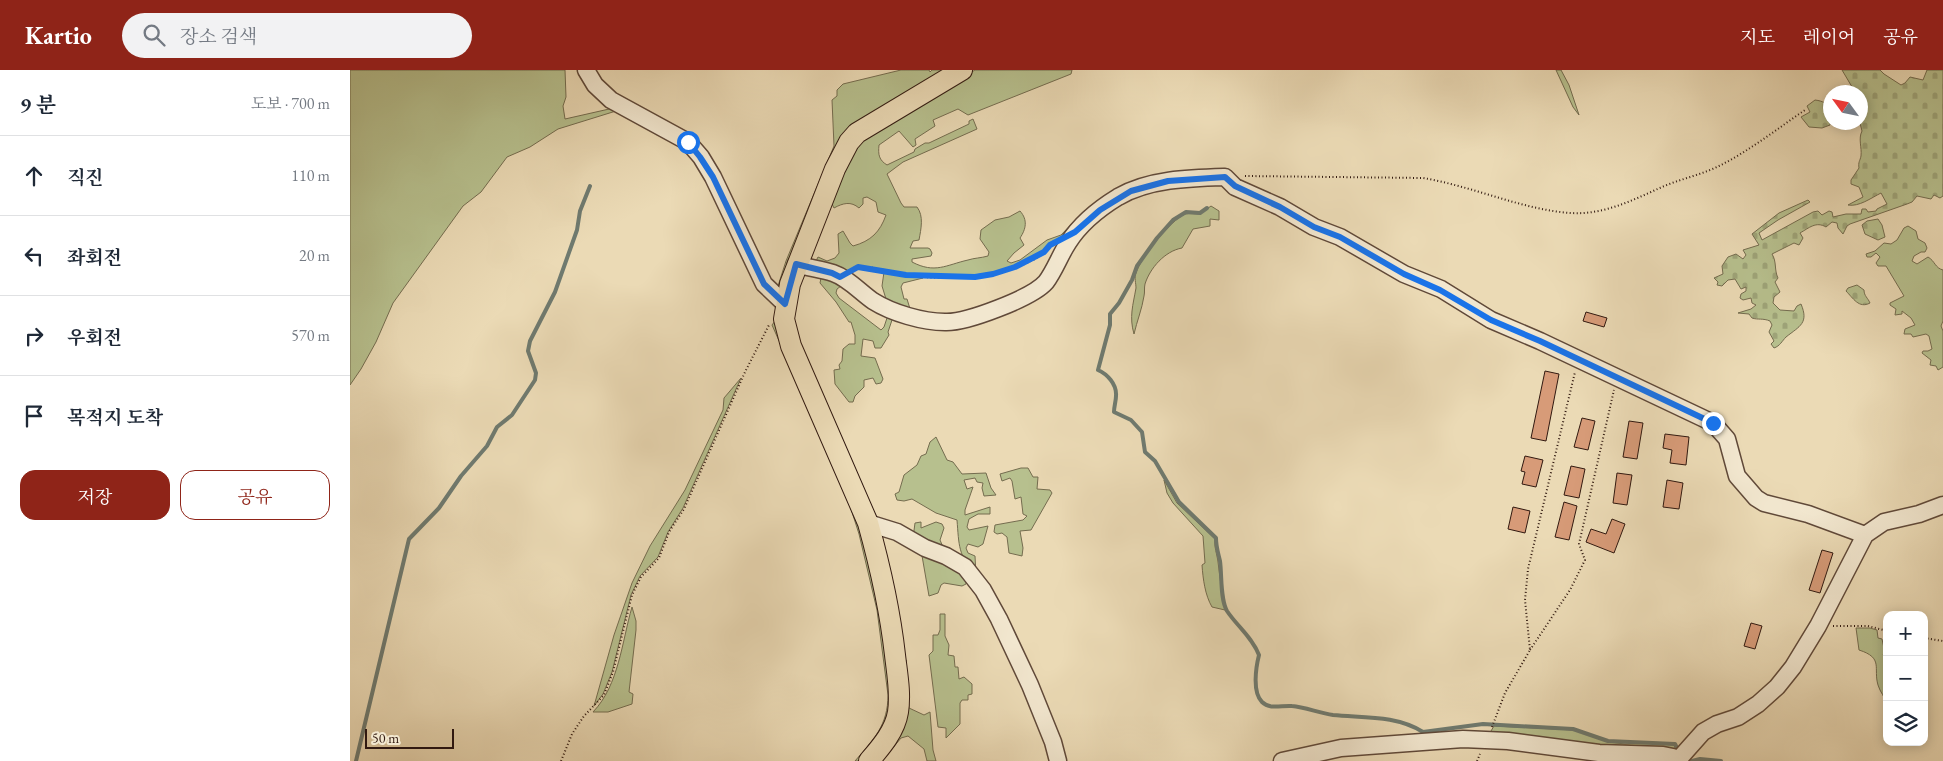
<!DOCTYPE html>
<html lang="ko">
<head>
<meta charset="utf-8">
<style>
	body { margin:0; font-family:"EB Garamond","Noto Serif KR",serif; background:#f2f2f3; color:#1f2937 }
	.controls { position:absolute; right:15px; bottom:15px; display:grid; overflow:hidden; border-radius:10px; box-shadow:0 2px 12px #0003 }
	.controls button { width:45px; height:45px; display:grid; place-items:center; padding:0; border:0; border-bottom:1px solid #e0e1e3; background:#fff; color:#1f2937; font:25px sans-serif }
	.compass { position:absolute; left:1473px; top:15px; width:45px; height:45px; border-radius:50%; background:#fff; box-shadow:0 2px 12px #0003; rotate:303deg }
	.scale { position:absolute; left:15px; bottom:12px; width:89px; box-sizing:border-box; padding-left:5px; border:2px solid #311910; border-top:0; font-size:14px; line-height:18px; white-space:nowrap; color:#311910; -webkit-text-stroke:4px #f2e7cf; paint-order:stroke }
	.stop { position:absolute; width:15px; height:15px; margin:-11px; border:4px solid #1a73e8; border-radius:50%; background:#fff }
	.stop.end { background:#1a73e8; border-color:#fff; box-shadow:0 1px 5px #0008 }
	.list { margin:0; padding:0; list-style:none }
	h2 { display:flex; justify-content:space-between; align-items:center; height:65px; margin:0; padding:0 20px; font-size:21px }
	h2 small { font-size:16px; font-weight:400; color:#747a83 }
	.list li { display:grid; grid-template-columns:32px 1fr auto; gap:15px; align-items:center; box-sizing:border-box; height:80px; padding:0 20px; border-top:1px solid #e0e1e3 }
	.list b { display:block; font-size:19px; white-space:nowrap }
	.list em { font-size:16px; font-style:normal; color:#747a83 }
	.actions { display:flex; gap:10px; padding:15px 20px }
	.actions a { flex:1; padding:11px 0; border:1px solid #8f2418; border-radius:15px; text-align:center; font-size:18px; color:#8f2418 }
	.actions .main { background:#8f2418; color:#fff }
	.icon { flex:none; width:28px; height:28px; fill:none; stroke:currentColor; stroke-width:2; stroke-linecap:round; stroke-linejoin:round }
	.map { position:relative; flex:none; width:1593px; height:691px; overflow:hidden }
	header { display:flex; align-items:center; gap:30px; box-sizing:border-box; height:70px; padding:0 25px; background:#8f2418; color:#fff }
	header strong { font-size:24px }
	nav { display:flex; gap:28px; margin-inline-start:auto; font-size:18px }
	.search { width:350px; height:45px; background:#f2f2f3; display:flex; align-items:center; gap:12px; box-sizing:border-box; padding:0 18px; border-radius:28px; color:#747a83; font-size:19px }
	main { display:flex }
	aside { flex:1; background:#fff }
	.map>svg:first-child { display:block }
	.green { fill:#b7c08e; stroke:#746c4f }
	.cemetery { fill:url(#cemetery-stones); stroke:#746c4f }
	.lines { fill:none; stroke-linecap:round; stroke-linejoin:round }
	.stream { stroke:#6f7a6f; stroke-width:4 }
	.building { fill:#d79b78; stroke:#311910 }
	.minor-casing { stroke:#604939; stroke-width:19 }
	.major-casing { stroke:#311910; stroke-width:22 }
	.path { stroke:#311910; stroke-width:2; stroke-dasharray:1 2.5; stroke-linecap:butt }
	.minor { stroke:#f2e7cf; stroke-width:16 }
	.major { stroke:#ebdab5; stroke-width:20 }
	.route { stroke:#1a73e8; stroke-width:6 }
</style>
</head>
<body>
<header>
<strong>Kartio</strong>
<div class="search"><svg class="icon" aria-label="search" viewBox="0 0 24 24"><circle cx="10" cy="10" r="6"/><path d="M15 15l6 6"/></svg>장소 검색</div>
<nav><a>지도</a><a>레이어</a><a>공유</a></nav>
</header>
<main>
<aside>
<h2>9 분<small>도보 · 700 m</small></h2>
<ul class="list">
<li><svg class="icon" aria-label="ahead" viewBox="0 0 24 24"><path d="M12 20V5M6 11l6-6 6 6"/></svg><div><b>직진</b></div><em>110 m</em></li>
<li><svg class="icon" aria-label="left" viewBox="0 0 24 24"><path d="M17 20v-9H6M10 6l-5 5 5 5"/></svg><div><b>좌회전</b></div><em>20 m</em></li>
<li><svg class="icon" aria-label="right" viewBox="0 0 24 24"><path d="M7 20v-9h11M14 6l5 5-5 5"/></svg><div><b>우회전</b></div><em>570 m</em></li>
<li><svg class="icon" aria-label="arrive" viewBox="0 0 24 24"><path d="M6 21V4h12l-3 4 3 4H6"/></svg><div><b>목적지 도착</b></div></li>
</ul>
<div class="actions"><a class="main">저장</a><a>공유</a></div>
</aside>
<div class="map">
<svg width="1593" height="691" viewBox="0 0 1593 691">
	<defs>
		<pattern id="cemetery-stones" width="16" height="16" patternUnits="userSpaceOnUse" patternTransform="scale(1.25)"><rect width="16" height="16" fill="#b7c08e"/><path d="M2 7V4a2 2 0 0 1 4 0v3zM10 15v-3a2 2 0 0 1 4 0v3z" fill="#9ea479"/></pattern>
	</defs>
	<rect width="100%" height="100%" fill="#ebdab5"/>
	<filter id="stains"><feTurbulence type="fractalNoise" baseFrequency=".004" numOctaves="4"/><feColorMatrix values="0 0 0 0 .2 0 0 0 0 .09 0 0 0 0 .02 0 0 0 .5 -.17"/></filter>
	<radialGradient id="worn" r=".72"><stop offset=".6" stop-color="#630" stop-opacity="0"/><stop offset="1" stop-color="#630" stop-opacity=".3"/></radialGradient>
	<g class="green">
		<path d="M0,0H215L216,27L213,36L215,49L268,37L266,41L208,59L180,77L157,87L131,122L113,136L43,233L26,272L11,299L0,315Z"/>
		<path d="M551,0H579L580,2L582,0H601L518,48L433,215L427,219L436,191L484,76L482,30L487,26V20L493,14Z"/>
		<path d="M625,0H722L721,4L618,45L608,39L583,50L585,56L565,69L566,75L563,77L549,61L529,75C528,85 529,90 537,95L564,82L565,79L575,73H579L619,54V51L623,49L627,59L553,92L537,104L551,133L554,137H567C574,146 571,159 569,170L563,171L560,178H578L580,179L582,183L581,186L562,189V192C585,204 596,195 618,190C624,188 631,188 638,186L639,182L630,169L631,160L645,150L659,147L670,141C678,150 676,159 670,168L674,175L664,183L657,191L661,193L670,190L697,170L711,165L734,141L743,138L717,166L700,174L693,182L661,197L644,202L625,205L585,206L557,204L510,196L490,205L463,197L468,187L477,191L485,188L489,183L488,164L493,161L500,173L503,176C521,171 530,162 536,145L528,142L526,132L517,127L513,128V134L509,138C501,131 493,133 484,138L482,134L489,110L509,73L546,47Z"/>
		<path d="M1206,0H1211L1219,15L1229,45L1223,37Z"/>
		<path d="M861,136L869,141V150L860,149V156L843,159L832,178C815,181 800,198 795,214C794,218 795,222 794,226C792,239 787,251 784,264C779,247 783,235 786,218C786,213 784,208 786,203C791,187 820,151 835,144C839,143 846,144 850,144Z"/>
		<path d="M1558,156L1566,161L1568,169L1575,173L1577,178L1575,182H1571L1564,186L1562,191L1567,194L1578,187C1585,191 1585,198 1593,200V251L1591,256L1593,261V297L1588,300L1586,296L1580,295L1581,290L1572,283L1573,281H1578L1582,279L1579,266L1576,264L1563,267L1561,264H1554L1555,259L1565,255L1561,248L1552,241V244L1545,245L1546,239L1540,235V233L1554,226L1536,196H1528L1526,193L1530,187L1526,183L1521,187H1517L1516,184L1525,181L1534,173L1541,174L1547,170L1554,158Z"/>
		<path d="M534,202L573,208L553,213L551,217L554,229H557L561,242L536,229L532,216Z"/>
		<path d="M472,203L480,205L511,230L491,216L487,219L486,223L489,228L531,260L534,257L538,245L542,250L538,262L539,265L531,278H525L523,271L513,269L511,286L525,288L533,309L531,313L526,314L523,308L514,310V317L505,326L503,332H499L485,314L484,300L490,299L489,295L492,291L493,279L499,274H505V265L501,252H499L486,232L470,213Z"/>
		<path d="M431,243L514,464L539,593L540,652L510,691H505C524,669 538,655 538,625L527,540L509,464L494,417L422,255Z"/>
		<path d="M391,308L333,438L318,462L308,487L290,506L281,525L262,602L253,624L244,636L264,565L282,513L300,476L335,420L373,340L374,328Z"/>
		<path d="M586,367L597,390L603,392L612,404L636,403L641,418L646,425L634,426L632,418L633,413L627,412L625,408L614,410L617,419L623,417L615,440V445L640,437V444H628L619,449L617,457L619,460L638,456L633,474L628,477L618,474L616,478L618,483L625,486L626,505C608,486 609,475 607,450L586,443L562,429L554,431L547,430L545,424L549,422L554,405L567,395L571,386L576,384L580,372Z"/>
		<path d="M671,398H678L683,407H688L687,419L700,420L702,423L681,460L670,461L673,478L672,486L659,483L657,467L652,463L647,464L644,462L645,455L673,450L677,446L673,444L671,427L665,429L662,411L660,408L652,411L650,404Z"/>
		<path d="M814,410L827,433L865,469C864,477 867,484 868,492C870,508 872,524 875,540L862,537C855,525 853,509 852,495L855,493L853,466L823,433L817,423Z"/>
		<path d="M571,452V458L586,452L592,454L594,458L590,470L593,477L563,468L565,453Z"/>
		<path d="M571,480L617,505L616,514L612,516L594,513L591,515L588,523L579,526Z"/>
		<path d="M282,537L286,551V560L279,622L283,624L282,634L258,642H243C269,615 272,571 282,537Z"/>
		<path d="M590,544H595V566L599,575L598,585L604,586L605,597H608L609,609L614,607L622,614V624L618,625V630H612L610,633V654L596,668V658L588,657L579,585L583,581V565H588L590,560Z"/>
		<path d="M1506,558H1520L1527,560L1528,568L1532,569L1535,583L1533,584L1537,590V634C1535,627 1530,622 1528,615C1523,598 1534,588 1509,580Z"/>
		<path d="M556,590L559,638L574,645L580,642L583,680L586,691H577L574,679L558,666L551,668L532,691Z"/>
		<path d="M1144,656L1224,660L1258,672L1275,674L1293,673L1324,675L1327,682L1138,666Z"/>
	</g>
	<g class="cemetery">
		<path d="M1492,0H1530L1534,4L1551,15L1555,13L1560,7L1573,10L1577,0H1593V126L1590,128L1584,125L1581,129L1567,126L1562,132L1557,134L1500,154L1497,156L1493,164L1488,158L1487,153L1482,152L1476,157C1466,151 1459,158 1450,163L1453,168L1449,175L1444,173L1422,184C1427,192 1424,200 1428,208L1425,212L1430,222L1424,227L1423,233L1430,240L1444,241L1447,236L1451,234C1459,253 1450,256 1436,267C1432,271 1430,276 1424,278L1421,274L1424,271L1419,262L1422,255L1420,251C1413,248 1408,250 1402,248L1399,244L1388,243L1401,239L1406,235L1402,233L1401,228L1393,230L1390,228L1391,224L1396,221V217L1391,219L1385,209L1378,210L1372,216L1367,215L1368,212L1364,208L1373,204L1372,196L1378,187L1386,184L1393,189L1396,185L1393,180L1409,175L1402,164L1429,143L1458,130L1460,132L1428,150L1409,163L1412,170L1463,142L1468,141L1472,145L1479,141L1482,142L1483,147L1496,144H1511L1512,139H1516L1518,142L1526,141L1527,139L1537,134L1531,123C1521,128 1509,137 1498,135L1513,127L1509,117L1501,114V110L1509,98C1508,92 1510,91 1511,86C1512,77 1508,69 1512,61L1510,53V22H1505Z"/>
		<path d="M1465,30C1482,32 1481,42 1480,55L1472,58L1459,57L1451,47L1460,42L1457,36Z"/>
		<path d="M1528,149L1532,155L1535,167L1528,170L1515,164L1512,155L1517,151Z"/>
		<path d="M1507,215L1514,220C1514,226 1518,228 1520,233C1509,239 1503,228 1496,221L1498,218Z"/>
	</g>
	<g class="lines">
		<g class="stream">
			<path d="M857,138L850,143L836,142L823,150L807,168L787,196L782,210L769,233L760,244V255L748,300C757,304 767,314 766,326C766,331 764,336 764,342L781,350L792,362L795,382L805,391L829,432L866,468C866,477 868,482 870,491C872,505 870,529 877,541C887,556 902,567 909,585C906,597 902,622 912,632C920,640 932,635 942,636C955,637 969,643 983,645C1013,648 1046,645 1073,662L1133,654L1223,659L1258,671L1325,674L1328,680"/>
			<path d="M6,691L59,469L89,438L111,406L137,376L147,357L162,345L185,310L186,303L178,281L180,271L205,222L227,160L230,141L240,116"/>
			<path d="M1342,691L1350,689L1371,691"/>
		</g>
	</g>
	<g class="building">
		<path d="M1236,242L1257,248L1254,257L1233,251Z"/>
		<path d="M1195,301L1209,304L1196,371L1181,368Z"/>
		<path d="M1232,348L1245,351L1238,380L1224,377Z"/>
		<path d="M1279,351L1293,353L1287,389L1273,387Z"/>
		<path d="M1315,364L1339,367L1336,395L1320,393L1322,380L1313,378Z"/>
		<path d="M1175,386L1193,390L1186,417L1172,414L1175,402L1171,401Z"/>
		<path d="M1221,396L1235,399L1229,428L1214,425Z"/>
		<path d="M1267,403L1282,405L1277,435L1263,433Z"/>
		<path d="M1317,410L1333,413L1329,439L1313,437Z"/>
		<path d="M1214,432L1227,436L1219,470L1205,467Z"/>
		<path d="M1163,437L1180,441L1175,463L1158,459Z"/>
		<path d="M1262,449L1275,454L1264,483L1236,472L1241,459L1256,464Z"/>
		<path d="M1472,480L1483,483L1470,523L1459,520Z"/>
		<path d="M1401,553L1412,556L1405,579L1394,576Z"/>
	</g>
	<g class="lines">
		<g class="minor-casing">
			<g id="minor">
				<path d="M236,0L245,15L261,30L338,72L351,87L363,107L414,214L435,234"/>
				<path d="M446,194C458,198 471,199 483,203C498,208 510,222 523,231C542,243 573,252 595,252C616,253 682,228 696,212C705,200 710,185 718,173C730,154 750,138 768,127C799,109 840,108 875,107L885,117L930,137L964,157L990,167L1054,204L1091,219L1141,250L1190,271L1363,353L1377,369L1387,406L1406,428L1414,433L1458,444L1515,465"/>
				<path d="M518,453L547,462L575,478L596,486L615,497L633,520L649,549L680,615L703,672L708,691"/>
				<path d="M1328,690L1353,662L1367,654L1388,647L1408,634L1427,617L1443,597L1468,556L1515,465L1534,452L1569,444L1593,435"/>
				<path d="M932,691L991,678L1113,669L1158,671L1249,683L1313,685L1323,687L1329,691"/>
			</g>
		</g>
		<g class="major-casing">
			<path id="major" d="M519,691C531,677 545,661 548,642C551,623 547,603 545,585C540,540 530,496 518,453L441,276L434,249L440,214L485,99L499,72L507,63L612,0"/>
		</g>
		<g class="path">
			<path d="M895,106L1073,108C1122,116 1173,140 1221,143C1254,145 1283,130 1312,117C1330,109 1351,105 1369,96C1399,81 1427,59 1455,40"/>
			<path d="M505,199C516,193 542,203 554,205C590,211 672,208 697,179"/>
			<path d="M1483,556H1518L1537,561"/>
			<path d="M1574,568L1593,571"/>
			<path d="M1180,580L1220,520L1235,490L1229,474L1264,320"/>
			<path d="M1142,657L1155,623L1180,580L1175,530L1178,499L1225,302"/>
			<path d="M211,691L222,664L234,646L254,625L263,602L282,525L291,507L309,488L319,462L334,439L395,302L419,255"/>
			<path d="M1127,691L1130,684"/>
		</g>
		<use href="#minor" class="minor"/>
		<use href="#major" class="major"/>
	</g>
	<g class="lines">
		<path class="route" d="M338,72L350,87L363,107L414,214L435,234L446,194L482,203L490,207L508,197L556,205L625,207L643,204L665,197L694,182L700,175L725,162L750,140L781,121L818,111L875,107L885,116L930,137L964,157L990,167L1054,204L1090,220L1141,250L1190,271L1363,353"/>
	</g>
	<rect width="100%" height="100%" filter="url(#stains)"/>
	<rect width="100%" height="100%" fill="url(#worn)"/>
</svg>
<div class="controls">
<button>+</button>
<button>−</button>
<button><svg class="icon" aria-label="layers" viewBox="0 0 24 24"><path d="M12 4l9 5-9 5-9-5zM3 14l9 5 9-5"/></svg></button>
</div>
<svg class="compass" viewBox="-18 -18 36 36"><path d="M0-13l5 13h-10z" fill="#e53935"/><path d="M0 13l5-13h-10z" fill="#747a83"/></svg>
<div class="scale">50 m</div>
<div class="stop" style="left:338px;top:72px"></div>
<div class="stop end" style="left:1363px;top:353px"></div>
</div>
</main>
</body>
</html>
